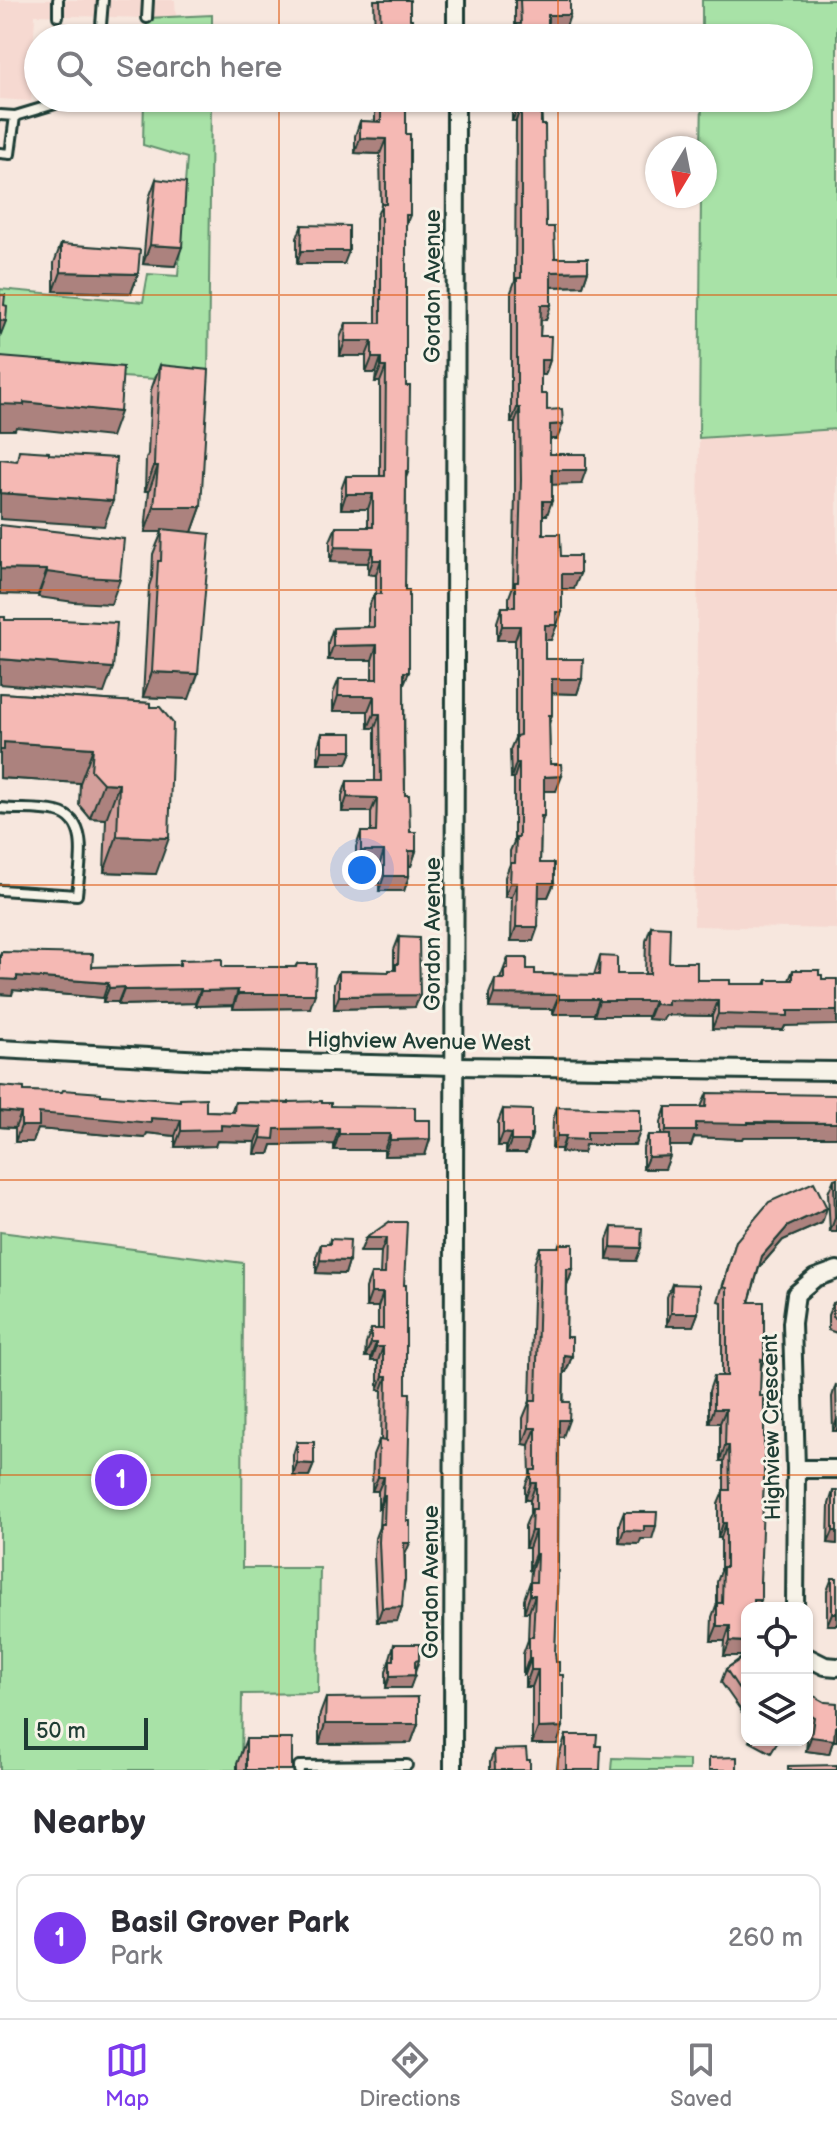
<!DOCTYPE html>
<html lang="en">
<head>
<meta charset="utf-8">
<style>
	body { margin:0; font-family:"Balsamiq Sans",sans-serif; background:#f2f2f3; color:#2b2b33 }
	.controls { position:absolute; right:24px; bottom:24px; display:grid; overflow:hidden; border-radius:16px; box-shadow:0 2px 6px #0004 }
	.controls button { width:72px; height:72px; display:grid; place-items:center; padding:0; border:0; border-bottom:2px solid #e1e1e2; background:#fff; color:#2b2b33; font:40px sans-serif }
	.compass { position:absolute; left:645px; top:136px; width:72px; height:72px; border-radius:50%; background:#fff; box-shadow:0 2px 6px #0004; rotate:190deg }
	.scale { position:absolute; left:24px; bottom:20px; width:124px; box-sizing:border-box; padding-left:8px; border:4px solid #1f3d34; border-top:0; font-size:22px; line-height:28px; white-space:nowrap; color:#1f3d34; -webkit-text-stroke:6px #f7f3e8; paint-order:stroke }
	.you { position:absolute; left:362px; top:870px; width:28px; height:28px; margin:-20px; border:6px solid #fff; border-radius:50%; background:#1a73e8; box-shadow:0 0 0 12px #1a73e833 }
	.badge { display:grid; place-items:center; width:52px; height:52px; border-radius:50%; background:#7c3aed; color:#fff; font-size:26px; font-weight:700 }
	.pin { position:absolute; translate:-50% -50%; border:4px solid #fff; box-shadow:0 2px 8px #0006 }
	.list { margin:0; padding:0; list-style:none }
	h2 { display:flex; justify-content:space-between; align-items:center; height:104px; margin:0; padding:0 32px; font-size:34px }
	h2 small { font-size:26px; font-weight:400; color:#7c7c81 }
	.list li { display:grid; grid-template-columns:52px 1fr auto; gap:24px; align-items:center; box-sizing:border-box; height:128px; margin:0 16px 16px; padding:0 16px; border:2px solid #e1e1e2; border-radius:16px }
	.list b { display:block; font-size:30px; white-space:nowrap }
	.list p { margin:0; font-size:26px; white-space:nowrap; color:#7c7c81 }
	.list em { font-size:26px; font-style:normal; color:#7c7c81 }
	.icon { flex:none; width:44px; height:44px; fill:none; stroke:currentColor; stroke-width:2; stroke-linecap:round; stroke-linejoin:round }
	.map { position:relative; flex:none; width:837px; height:1770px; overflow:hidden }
	.search { position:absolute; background:#fff; box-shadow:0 2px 6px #0004; left:24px; right:24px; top:24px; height:88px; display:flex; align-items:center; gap:20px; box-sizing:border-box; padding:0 28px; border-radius:44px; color:#7c7c81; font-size:30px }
	.sheet { height:248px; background:#fff }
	nav { display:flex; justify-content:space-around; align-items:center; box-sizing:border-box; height:112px; border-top:2px solid #e1e1e2; background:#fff; font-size:22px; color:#7c7c81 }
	nav a { display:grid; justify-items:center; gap:4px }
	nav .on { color:#7c3aed }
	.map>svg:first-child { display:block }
	.built { fill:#f6d9d1 }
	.green { fill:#a8e2a7; stroke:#64906e; stroke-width:2 }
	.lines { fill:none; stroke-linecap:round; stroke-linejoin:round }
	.lane-casing { stroke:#1f3d34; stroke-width:14 }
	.street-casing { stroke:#1f3d34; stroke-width:22 }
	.lane { stroke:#f7f3e8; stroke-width:8 }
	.street { stroke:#f7f3e8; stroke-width:16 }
	.wall { fill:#d39f9b; stroke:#1f3d34; stroke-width:2 }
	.shaded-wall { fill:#ac827e; stroke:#1f3d34; stroke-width:2 }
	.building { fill:#f5b9b4; stroke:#1f3d34; stroke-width:2 }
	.grid { fill:none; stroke:#de580e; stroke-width:2; stroke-opacity:0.55 }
	.labels { text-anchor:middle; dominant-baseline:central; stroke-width:6; stroke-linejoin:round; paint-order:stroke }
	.street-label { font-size:22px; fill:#1f3d34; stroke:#f7f3e8 }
</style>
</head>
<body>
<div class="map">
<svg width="837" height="1770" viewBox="0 0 837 1770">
	<rect width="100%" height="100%" fill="#f7e7de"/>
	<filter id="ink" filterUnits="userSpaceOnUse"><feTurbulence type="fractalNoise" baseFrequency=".0125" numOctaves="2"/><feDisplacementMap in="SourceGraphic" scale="16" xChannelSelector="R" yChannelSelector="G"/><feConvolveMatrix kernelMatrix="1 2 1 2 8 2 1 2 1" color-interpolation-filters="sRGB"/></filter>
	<g filter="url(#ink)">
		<g class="built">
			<path d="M0,0H175L176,17L147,18L35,15L31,101L0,99Z"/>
			<path d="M837,429V929L694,926L699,438Z"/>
		</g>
		<g class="green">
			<path d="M702,0H837V429L699,438L701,196H705V148H701L702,98H799V38H702Z"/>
			<path d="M212,15V38H146L147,18Z"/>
			<path d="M144,98H211L208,382L0,370V289L143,302L148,274L178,276L187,158L143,145Z"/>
			<path d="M0,1232L243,1263L242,1568H320L318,1693L242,1694L241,1770H0Z"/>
			<path d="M612,1758L689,1760V1770H611Z"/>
		</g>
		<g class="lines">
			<g class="lane-casing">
				<g id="lane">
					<path d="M58,16V0"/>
					<path d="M147,18L148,0"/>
					<path d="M100,38L103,0"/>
					<path d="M0,115L15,116"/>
					<path d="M0,153L10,154L15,116L75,98"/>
					<path d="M0,808C18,810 39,808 57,812C92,820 79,869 77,895L0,890"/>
					<path d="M299,1770V1766L407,1765"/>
				</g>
			</g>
			<g class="street-casing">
				<g id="street">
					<path d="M456,38V0"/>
					<path d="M0,1049L204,1060L454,1066L837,1071"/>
					<path d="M796,1469H837"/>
					<path d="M795,1608L796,1469L792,1323L796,1294L815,1278L837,1270"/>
					<path d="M807,1657L825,1666L837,1667"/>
					<path d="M453,1770L456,98"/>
				</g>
			</g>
			<use href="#lane" class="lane"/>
			<use href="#street" class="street"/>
		</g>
		<g class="wall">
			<path d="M374,0H410V19L412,38H375Z"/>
			<path d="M515,0H570L565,30L548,29V38H511L515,28Z"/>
			<path d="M347,98H406V134L410,215L406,225V386L409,470L406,478L404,685L405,795L410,832L416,851L411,866H409V876L404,891H379V866H356V847L361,832H371V812H342V796L347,781H375V728H368V711H333V694L339,679H372V660H328V643L333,628L368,627V609L374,594H376V575L368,574V563L330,562V541L336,527H368V509H341V490L346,476H380V382H375L376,373H366V356H340V338L346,323H376V218L381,205L380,154L355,153V136L360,121L375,122V101H347Z"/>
			<path d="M512,98H541L546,227L555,258L588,271L583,286L551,287L546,320H541L540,336L550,360L545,375H541V394L557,439H550V454L581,484H552L547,515H543V534L561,556L574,589H562L557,626H556L551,640H545V659L582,679L577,694L552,693V715L549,724L550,764L556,791H544V816L541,824L540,863L554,883L548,897H539L533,941H511L512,897H505V877L510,864V851L514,842V778H511L510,750L515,738V640H497V622L502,607H509V597L513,586L515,494V423H511V292L515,281L516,121H512Z"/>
			<path d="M156,179L175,266L143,264L149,198Z"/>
			<path d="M302,225L344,264H297V238Z"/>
			<path d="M61,244L138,274L131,293L54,291V263Z"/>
			<path d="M160,365L201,507L192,532L189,699L143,697L149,586L152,577L153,554L162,532H145L149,491H145L146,459L148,454L151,390Z"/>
			<path d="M0,693L150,703L156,874L104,872L106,819L90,818L79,805L80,783L0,778Z"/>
			<path d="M322,733L352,751L347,764H318V746Z"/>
			<path d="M651,926L669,962L697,980L730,984H765L767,980H789L793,970H819L783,1030L712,1029V1016L665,1015L663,1020L648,1019V1016H594V1014H553V1009L489,1008V994L495,979H500L508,958L535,974L594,975L600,956L617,974H645L646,941Z"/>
			<path d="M399,937L420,995L415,1007L334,1009V984L339,971L388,972L394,970V950Z"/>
			<path d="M1,952L92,967L178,965L180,960L222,967H295L297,964L310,1008L233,1009V1005L195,1006V1003L118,1005V1002H103V998L13,990L12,995L0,994V955Z"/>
			<path d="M0,1086L24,1091L101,1095L206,1111L231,1112L235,1102L289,1103H322L331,1106L415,1120L430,1139L425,1155L384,1156V1150H334V1144L272,1145L269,1154H255L256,1142L217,1141L215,1146L175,1147V1136L147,1133L145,1138L38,1129L33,1142H15V1128L0,1127Z"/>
			<path d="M707,1093L743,1137L742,1139L694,1137L691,1146H670V1156L665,1169H643V1148L648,1135H661V1122L666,1107H701Z"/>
			<path d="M557,1107L635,1145H585L583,1153L561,1152V1149H552L553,1120Z"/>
			<path d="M503,1109L532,1135L526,1153H506V1146H498V1122Z"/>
			<path d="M834,1179L837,1232H830L828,1193Z"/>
			<path d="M389,1222L404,1285L405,1580L397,1621L377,1622L374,1556L375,1538L379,1527L380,1509H378V1491H372L373,1455L379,1440L381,1441L382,1390H378V1361H371V1357H365L366,1343L371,1329H378V1307H366V1288L371,1274H380L381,1252H360Z"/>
			<path d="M822,1223L783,1240L759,1268L749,1302L764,1360L761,1368L747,1608V1650L745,1656L747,1709L742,1712L721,1682L726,1669L744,1656H724L725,1641H711L712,1617L717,1603V1582L721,1571V1538H718V1504L724,1490V1461H720V1423H709V1391L714,1376H722V1302L718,1301L736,1241Z"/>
			<path d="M612,1227L636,1261L607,1260V1240Z"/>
			<path d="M330,1239L349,1261L345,1274L316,1273V1257L321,1244H329Z"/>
			<path d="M559,1244L573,1269L567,1286L566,1337L572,1356L566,1372H564L563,1437H559L555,1653L557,1744H532V1687H525V1675H523V1654L528,1640L529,1612H524V1599L530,1582L531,1571L529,1570V1548H525V1526L530,1514V1500H525V1487L530,1474L529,1445L523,1444V1418L530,1401L534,1264L540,1247H558Z"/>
			<path d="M672,1284L698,1313L693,1326H667V1297Z"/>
			<path d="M837,1302V1333L828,1330V1315L833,1303Z"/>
			<path d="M836,1384L837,1431H833L832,1397Z"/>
			<path d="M297,1442L314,1464L309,1476H293V1455Z"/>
			<path d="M833,1491H837V1544L828,1543L829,1504Z"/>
			<path d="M624,1512L652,1539H641L639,1544L619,1543V1525Z"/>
			<path d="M832,1578L837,1625H827V1591Z"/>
			<path d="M394,1644L419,1660L410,1688H386V1672Z"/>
			<path d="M807,1692L833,1741L829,1754L806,1751L808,1731L807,1730Z"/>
			<path d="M326,1698L418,1724L411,1743L319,1744V1717Z"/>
			<path d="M566,1735L596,1746L600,1770H557L558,1759Z"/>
			<path d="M246,1739L292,1770H237V1764Z"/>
			<path d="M750,1740H779L771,1753L749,1741Z"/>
			<path d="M494,1750L527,1760L530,1770H490V1762Z"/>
		</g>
		<g class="shaded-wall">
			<path d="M548,15H570L565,30L542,29Z"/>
			<path d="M348,98H376L375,101H347Z"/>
			<path d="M521,106L516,121H512L518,107Z"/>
			<path d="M360,138L386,139L380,154L355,153Z"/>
			<path d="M150,245L182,247L175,266L143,264Z"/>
			<path d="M301,251H349L344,264H297Z"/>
			<path d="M588,271L583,286L546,287L551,272Z"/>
			<path d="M61,272L138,274L131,293L54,291Z"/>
			<path d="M541,305H551L546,320H536Z"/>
			<path d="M0,320L6,321L1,334L0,333Z"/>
			<path d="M345,341H372L366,356H340Z"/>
			<path d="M372,358H381L376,373H366Z"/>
			<path d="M541,360H550L545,375H536Z"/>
			<path d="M381,367H386L380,382H375Z"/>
			<path d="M24,402L120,412L111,437L16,427L15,430H0V404Z"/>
			<path d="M517,408H520L515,423H511Z"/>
			<path d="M563,424L557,439H544L550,425Z"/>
			<path d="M154,466H158L149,491H145Z"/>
			<path d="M552,470H586L581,484L547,485Z"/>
			<path d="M0,493L113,501L104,526L0,519Z"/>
			<path d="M346,494H373L368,509H341Z"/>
			<path d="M543,501H552L547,515H538Z"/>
			<path d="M154,507H201L192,532H145Z"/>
			<path d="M335,547L373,548L368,563L330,562Z"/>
			<path d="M373,560H381L376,575L368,574Z"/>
			<path d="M0,569L47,570L38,595L0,594Z"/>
			<path d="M47,572L120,579L111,604L74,602L38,597Z"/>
			<path d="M562,574H580L574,589H557Z"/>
			<path d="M556,612H562L551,640H540L545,625Z"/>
			<path d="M502,626H520L515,640H497Z"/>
			<path d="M377,645L372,660H328L333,646Z"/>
			<path d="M0,659L113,668L104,693L0,684Z"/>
			<path d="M152,672L198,674L189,699L143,697Z"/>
			<path d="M404,672H409L403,686Z"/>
			<path d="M552,679H582L577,694L546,693Z"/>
			<path d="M338,696H374L368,711H333Z"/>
			<path d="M374,714H380L375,728H368Z"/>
			<path d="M4,742L93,748L80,783L0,778V750Z"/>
			<path d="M322,751H352L347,764H318Z"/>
			<path d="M516,763H519L514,778H511Z"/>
			<path d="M562,776L556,791H539L544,777Z"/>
			<path d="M103,783L119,784L106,819L90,818Z"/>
			<path d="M347,797L377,798L371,812H342Z"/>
			<path d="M117,836L169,838L156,874L104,872Z"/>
			<path d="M361,851H384L379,866H356Z"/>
			<path d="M409,851H416L411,866H403Z"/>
			<path d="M384,876H409L404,891H379Z"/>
			<path d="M510,883H517L512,897H505Z"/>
			<path d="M539,883H554L548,897H533Z"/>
			<path d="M516,927H538L533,941H511Z"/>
			<path d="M17,976L108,983L103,998L13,990L12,995L0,994V979Z"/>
			<path d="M124,987L118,1002H103L109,988Z"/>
			<path d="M201,989L195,1003L118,1005L124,990Z"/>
			<path d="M238,990L233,1005L195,1006L201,991Z"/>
			<path d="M238,994H315L310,1008L233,1009Z"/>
			<path d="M494,994L559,995L553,1009L489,1008Z"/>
			<path d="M420,995L415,1007L334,1009L339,996Z"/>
			<path d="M559,999H599L594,1014H553Z"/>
			<path d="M668,1000L718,1001L712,1016L665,1015L663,1020L648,1019L654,1004Z"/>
			<path d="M599,1001H654L648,1016H594Z"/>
			<path d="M788,1011H837V1025L785,1026L783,1030L712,1029L718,1014Z"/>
			<path d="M0,1111L21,1113L15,1128L0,1127Z"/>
			<path d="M39,1113L151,1118L181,1120L175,1136L147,1133L145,1138L38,1129L33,1142H15L21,1126Z"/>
			<path d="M696,1123H837V1137H743L742,1139L694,1137L691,1146H661L666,1131Z"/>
			<path d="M221,1125L262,1127L256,1142L217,1141L215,1146L175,1147L181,1131Z"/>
			<path d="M339,1128L334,1144L272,1145L269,1154H255L261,1138L275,1129Z"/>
			<path d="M587,1132H640L635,1145H585L583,1153L561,1152L565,1139Z"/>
			<path d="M503,1133L511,1134L506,1146H498Z"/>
			<path d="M339,1134H390L384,1150H334Z"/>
			<path d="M530,1135H532L526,1153H506L511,1141Z"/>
			<path d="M557,1136H566L561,1149H552Z"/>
			<path d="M430,1139L425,1155L384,1156L390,1140Z"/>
			<path d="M670,1156L665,1169H643L648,1157Z"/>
			<path d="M827,1208L822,1223L783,1240L757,1270L762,1256L788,1226Z"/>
			<path d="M835,1218H837V1232H830Z"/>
			<path d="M366,1238H386L381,1252H360Z"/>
			<path d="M611,1247L641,1248L636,1261L607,1260Z"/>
			<path d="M320,1260L349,1261L345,1274L316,1273Z"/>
			<path d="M567,1269H573L567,1286Z"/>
			<path d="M371,1293H383L378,1307H366Z"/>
			<path d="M671,1313H698L693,1326H667Z"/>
			<path d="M371,1343H376L371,1357H365Z"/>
			<path d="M376,1347H383L378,1361H371Z"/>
			<path d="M564,1355L572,1356L566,1372H558Z"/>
			<path d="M383,1376H387L382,1390H378Z"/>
			<path d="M714,1409H726L720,1423H709Z"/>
			<path d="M837,1419V1431H833Z"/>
			<path d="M559,1420H569L563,1437L553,1436Z"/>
			<path d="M529,1428H536L529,1445L523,1444Z"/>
			<path d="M725,1446H729L724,1461H720Z"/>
			<path d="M297,1463L314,1464L309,1476H293Z"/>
			<path d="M378,1477H384L378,1491H372Z"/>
			<path d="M531,1483H536L530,1500H525Z"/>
			<path d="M383,1495H385L380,1509H378Z"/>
			<path d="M723,1523H726L721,1538H718Z"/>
			<path d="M644,1526H656L652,1539H641L639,1544L619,1543L624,1530Z"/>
			<path d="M531,1531H535L529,1548H525Z"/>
			<path d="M833,1531H837V1544L828,1543Z"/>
			<path d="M404,1543H410L404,1557Z"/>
			<path d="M535,1554H537L531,1571L529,1570Z"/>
			<path d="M530,1595H535L529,1612H524Z"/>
			<path d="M754,1600H761L758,1608H752Z"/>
			<path d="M402,1607L397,1621L377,1622L382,1608Z"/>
			<path d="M832,1613H837V1625H827Z"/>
			<path d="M717,1626H730L725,1641H711Z"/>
			<path d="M730,1641L747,1642V1650L745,1656H724Z"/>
			<path d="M529,1658H531L525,1675H523Z"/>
			<path d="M531,1670H538L532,1687H525Z"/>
			<path d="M415,1675L410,1688H386L390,1676Z"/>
			<path d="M747,1699V1709L742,1712L746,1700Z"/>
			<path d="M325,1724H418L411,1743L319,1744Z"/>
			<path d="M563,1727L557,1744H532L538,1728Z"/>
			<path d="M835,1727H837V1741H833L829,1754L806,1751L811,1737Z"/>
		</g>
		<g class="building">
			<path d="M380,0H410V19H412V38H381Z"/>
			<path d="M520,0H570V15H548V38H517V24H521Z"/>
			<path d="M381,98H406V134H410V215H406V386H410L409,470L406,471L405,590H409V672H404V744L405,795H409L410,832H416V851H409V876H384V851H361V832H376L377,798L347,797V781H381L380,714H374V696H338L339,679H377V645L333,646V628L374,627V594H381V560H373V548L335,547L336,527H373V494H346V476H385L386,367H381V358H372V341H345L346,323H381V204H386V139L360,138V121L381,122Z"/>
			<path d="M517,98H541V125H545L546,227H554L555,258H588V271L551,272V305H541L540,336H551L550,360H541V394H547V410L562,409L563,424L550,425V454H586V470H552V501H543V534H560L561,556H580V574H562V612H556V625H545V659H583L582,679H552V715H549L550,764H561L562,776L544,777V816H541L540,863H554V883H539L538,927H516L517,883H510L511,863H515L516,837H519V763H516V736L520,735V626H502V607H515V582H518L521,480L520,408H517V278H521V106L518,107Z"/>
			<path d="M156,179L186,183L182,247L150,245Z"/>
			<path d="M302,225L349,226V251H301Z"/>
			<path d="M61,244L140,250L138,274L61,272Z"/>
			<path d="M0,295H5L4,305L7,306L6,321L0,320Z"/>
			<path d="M0,357L123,367L120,412L24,402V405L0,404Z"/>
			<path d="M160,365L209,370L201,507H154L158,466H154L155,434H156Z"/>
			<path d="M19,450L49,452V454L116,458L113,501L0,493V459L17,461Z"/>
			<path d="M0,525L124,539L120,579L83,577L47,572V570L0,569Z"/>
			<path d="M162,529L210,534L198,674L152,672L158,561H161Z"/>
			<path d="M0,617H5V620H62L117,623L113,668L0,659Z"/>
			<path d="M0,693L150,703V707H160L173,723L169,838L117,836L119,784L103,783L91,770L93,748L4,742V750H0Z"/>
			<rect x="322" y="733" width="30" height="18"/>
			<path d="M651,926L670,927L669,962H697V980H730V984H767V980H793V970H819V975H822V979H837V1011H788V1016L718,1014V1001L668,1000V1005L654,1004V1001H599V999H559V995L494,994L495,979H504V969H508V958H527V969H535V974L599,975L600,956L617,957V974H650Z"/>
			<path d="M399,937L419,938L420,995L339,996V971L389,972V970H396V964H398Z"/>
			<path d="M1,952L93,954L92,967L180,965V960L222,959V967H296L297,964H316L315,994H238V990L201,991V989L124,990V987L109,988L108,983L17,976V980L0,979V957H1Z"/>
			<path d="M0,1086L24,1088V1091L62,1092L63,1090L101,1093V1095L180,1101V1099L206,1098V1111L234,1112L235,1102L289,1103V1102L322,1101V1103H331V1106L415,1107V1120H430V1139L390,1140V1134H339V1128L275,1129L274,1139L261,1138L262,1127L221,1125V1130L181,1131V1120L151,1118V1123L39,1113V1126H21V1113L0,1111Z"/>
			<path d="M707,1093L837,1095V1123L748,1122V1124L696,1123V1131H666V1107H706Z"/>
			<path d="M557,1107L640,1109V1132H587V1140L565,1139L566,1136H557Z"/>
			<path d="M503,1109L532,1110V1135H530V1141H511V1134L503,1133Z"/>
			<path d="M648,1135H670V1156L648,1157Z"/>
			<path d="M837,1178V1218H835L834,1179Z"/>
			<path d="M814,1182L827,1208L788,1226L762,1256L749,1302H764V1360L761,1359L760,1396H764V1476L760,1582H761V1600H754V1608H747V1642L730,1641V1626H717V1603H722L723,1567H726V1523H723V1490H730L729,1446H725L726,1409H714V1376H727V1288L723,1287L736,1241L769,1202Z"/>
			<path d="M389,1222H407L404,1285H406V1393H410L407,1521H410V1543H404L405,1580L404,1581L402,1607L382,1608L379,1542L380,1524H384L385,1495H383L384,1477H378L379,1440L386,1441L387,1376H383V1347H376V1343H371V1329H383V1293H371V1274H385L386,1238H366Z"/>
			<path d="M612,1227L642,1228L641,1248L611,1247Z"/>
			<path d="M330,1239L350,1240L349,1261L320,1260L321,1244H330Z"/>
			<path d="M559,1244H573V1269H567L566,1337H572V1356L564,1355L563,1402H570L569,1420H559L558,1567L555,1653L556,1662H559V1675H563V1727L538,1728V1670H531V1658H529V1637H533L535,1595H530V1582H536L537,1554H535V1531H531L532,1509H536V1483H531V1470H536V1428H529L530,1401H536L540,1247H559Z"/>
			<path d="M672,1284L699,1285L698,1313H671Z"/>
			<path d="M837,1302V1319L833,1317V1303Z"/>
			<path d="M297,1442H314V1464L297,1463Z"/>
			<rect x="833" y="1491" width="4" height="40"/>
			<path d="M624,1512H657L656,1526H644V1531L624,1530Z"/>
			<rect x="832" y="1578" width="5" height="35"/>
			<path d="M394,1644H419V1660L415,1661V1675L390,1676V1660H394Z"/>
			<path d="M747,1655V1699L746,1700L726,1669Z"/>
			<path d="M807,1692L825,1702L837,1703V1727H835L834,1740L811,1737L814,1717L807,1713Z"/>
			<path d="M418,1697V1724H325L326,1698Z"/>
			<path d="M566,1735H597L596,1746H601L600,1770H566Z"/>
			<rect x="246" y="1739" width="46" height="31"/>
			<path d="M526,1749L527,1760H530V1770H495L494,1750Z"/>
			<path d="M737,1757V1770H709V1758Z"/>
			<path d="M837,1765V1770H788V1766Z"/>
		</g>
	</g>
	<path class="grid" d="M279,0V38M558,0V38M279,98V1770M558,98V1770M0,295H837M0,590H837M0,885H837M0,1180H837M0,1475H837"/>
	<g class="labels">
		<g class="street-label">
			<text transform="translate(433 286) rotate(-90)">Gordon Avenue</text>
			<text transform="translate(433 934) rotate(-90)">Gordon Avenue</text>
			<text transform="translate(419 1042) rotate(1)">Highview Avenue West</text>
			<text transform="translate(772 1427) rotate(-91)">Highview Crescent</text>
			<text transform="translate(431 1582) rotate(-90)">Gordon Avenue</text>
		</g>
	</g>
</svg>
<div class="controls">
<button><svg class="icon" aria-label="locate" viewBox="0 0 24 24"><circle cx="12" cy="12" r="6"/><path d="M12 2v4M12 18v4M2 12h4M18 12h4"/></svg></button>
<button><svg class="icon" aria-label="layers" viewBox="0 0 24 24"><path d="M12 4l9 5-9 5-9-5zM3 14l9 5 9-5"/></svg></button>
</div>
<svg class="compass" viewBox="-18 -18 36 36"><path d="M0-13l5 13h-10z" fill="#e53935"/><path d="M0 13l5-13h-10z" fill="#7c7c81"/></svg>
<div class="scale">50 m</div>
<div class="you"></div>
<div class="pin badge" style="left:121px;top:1480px">1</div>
<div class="search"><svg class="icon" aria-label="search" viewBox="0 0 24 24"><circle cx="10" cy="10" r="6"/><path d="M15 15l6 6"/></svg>Search here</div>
</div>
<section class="sheet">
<h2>Nearby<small></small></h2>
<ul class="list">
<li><span class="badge">1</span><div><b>Basil Grover Park</b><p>Park</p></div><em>260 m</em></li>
</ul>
</section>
<nav>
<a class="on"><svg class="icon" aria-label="map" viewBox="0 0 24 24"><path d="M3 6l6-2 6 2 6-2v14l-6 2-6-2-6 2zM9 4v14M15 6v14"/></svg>Map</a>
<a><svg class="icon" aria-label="directions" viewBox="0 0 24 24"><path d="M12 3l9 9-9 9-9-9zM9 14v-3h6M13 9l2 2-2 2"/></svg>Directions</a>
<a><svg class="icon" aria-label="saved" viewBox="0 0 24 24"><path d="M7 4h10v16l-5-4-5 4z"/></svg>Saved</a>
</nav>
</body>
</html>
